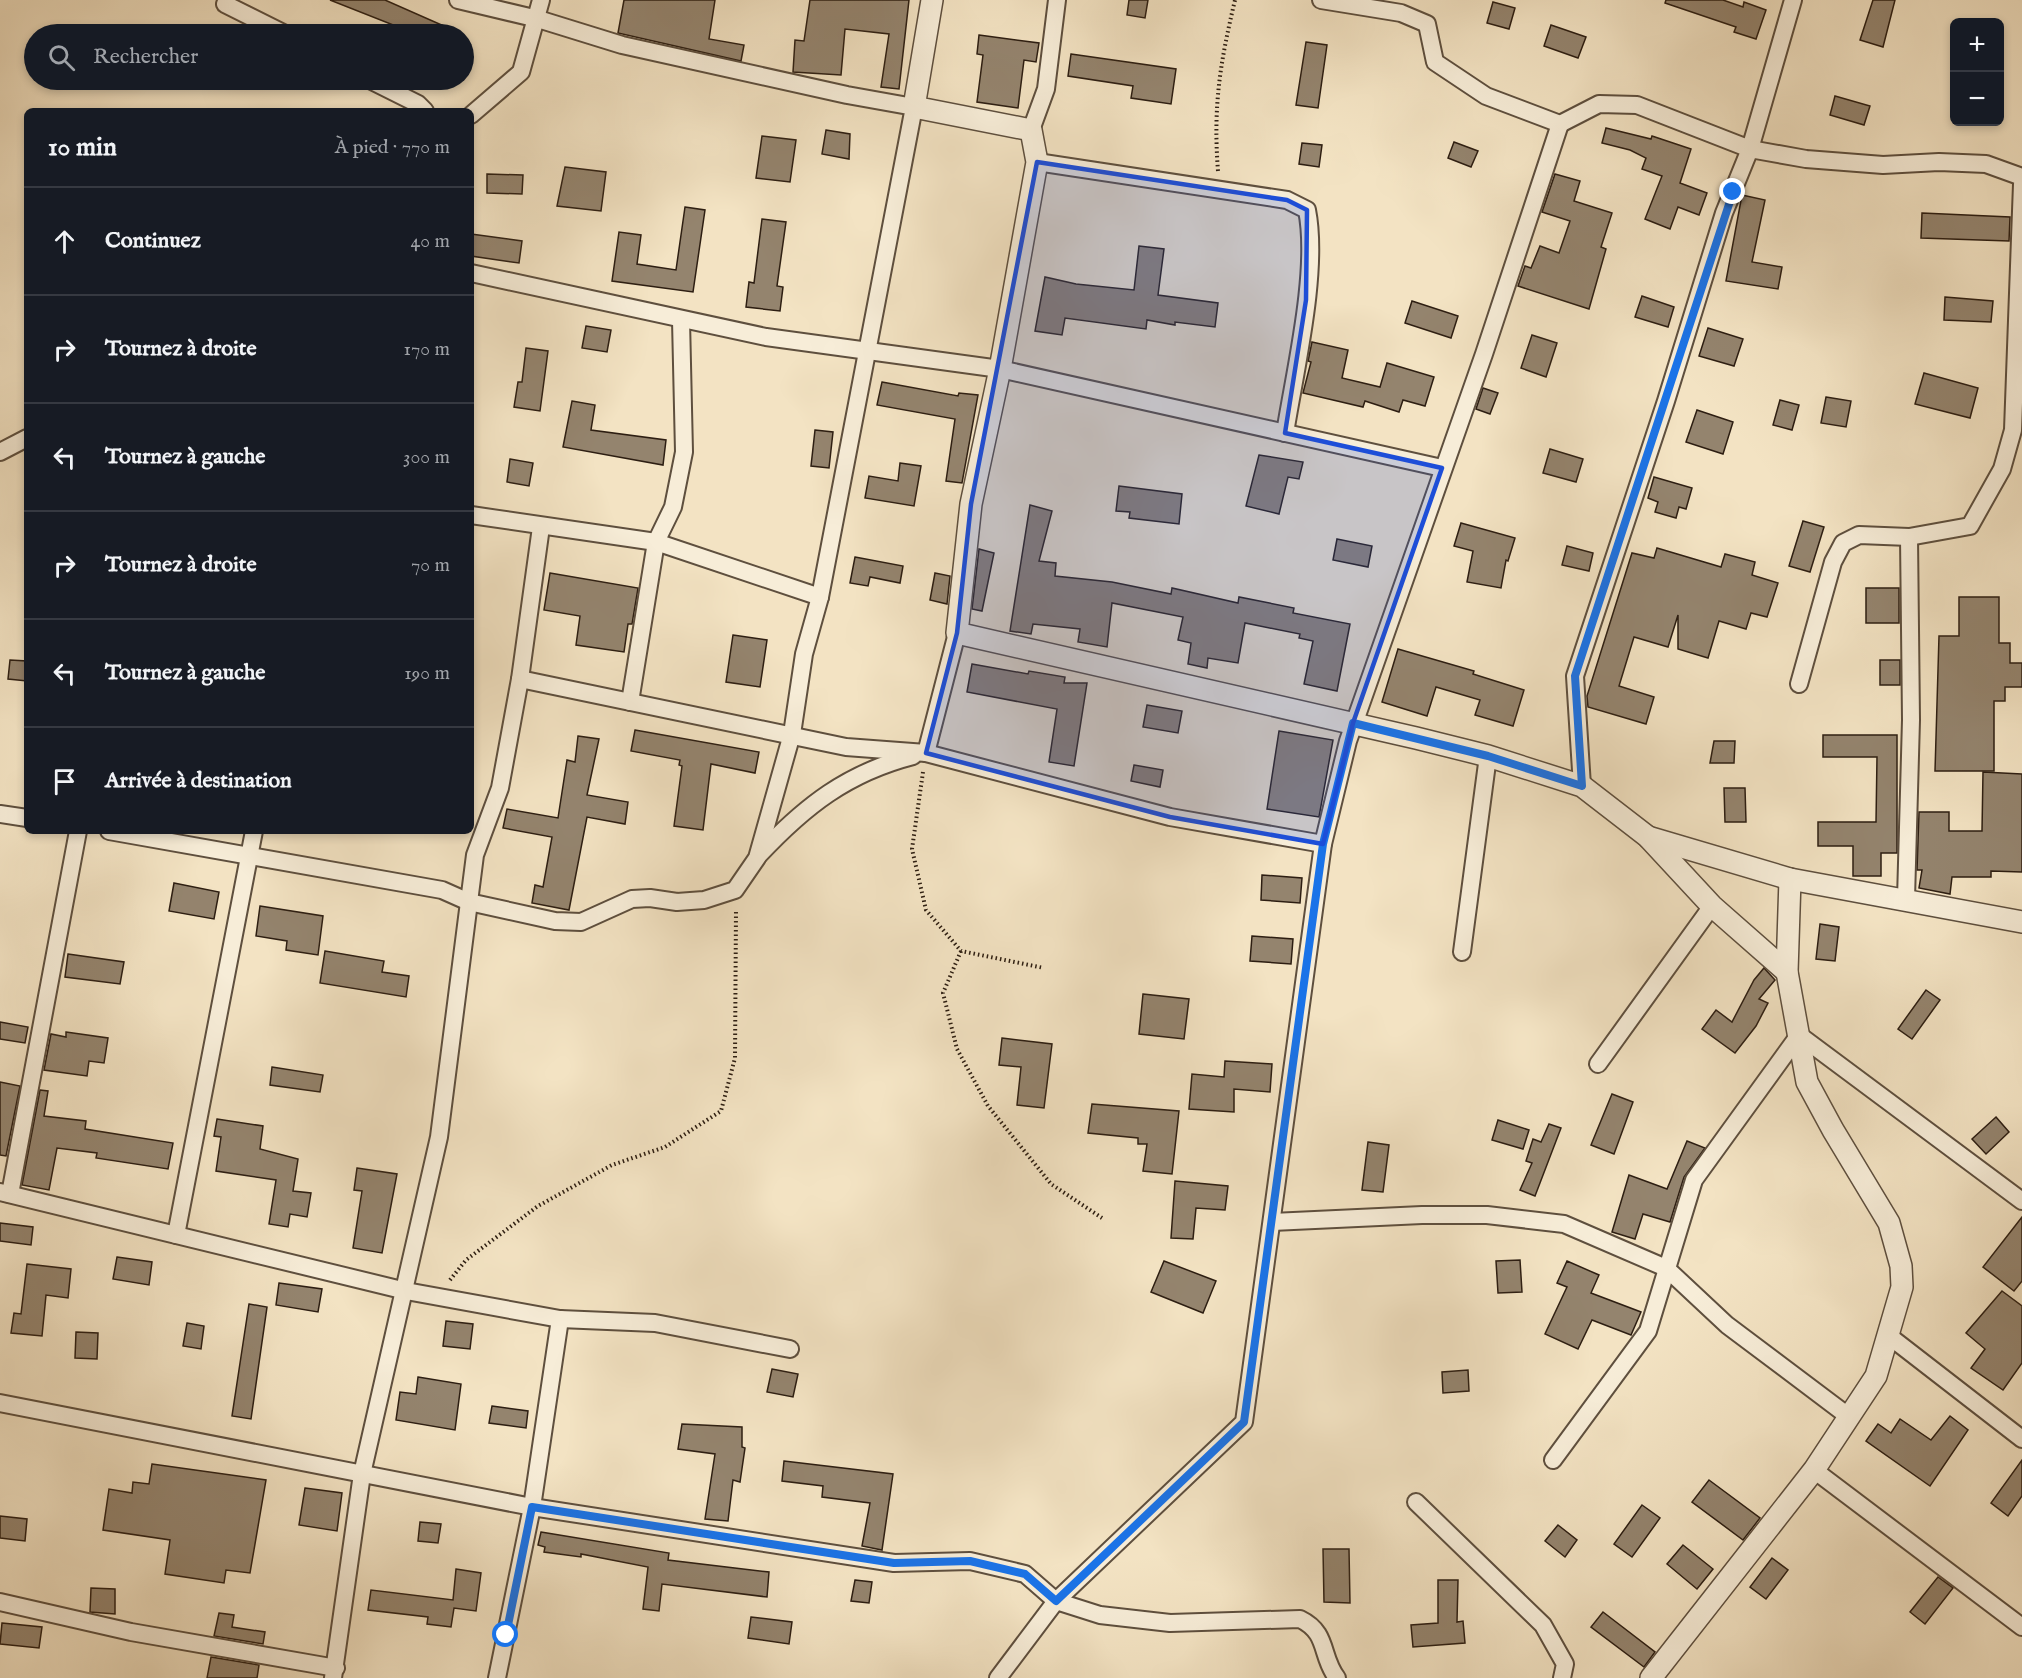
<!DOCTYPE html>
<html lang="fr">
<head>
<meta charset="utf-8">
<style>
	body { margin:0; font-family:"IM FELL English",serif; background:#20242c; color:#f1f3f6 }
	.controls { position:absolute; right:18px; top:18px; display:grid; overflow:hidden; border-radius:9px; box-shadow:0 3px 9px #0003 }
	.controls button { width:54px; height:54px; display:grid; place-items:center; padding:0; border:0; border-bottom:2px solid #363941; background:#171b24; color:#f1f3f6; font:30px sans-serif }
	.stop { position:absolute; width:18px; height:18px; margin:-14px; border:4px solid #1a73e8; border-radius:50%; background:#fff }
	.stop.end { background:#1a73e8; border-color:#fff; box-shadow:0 2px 6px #0008 }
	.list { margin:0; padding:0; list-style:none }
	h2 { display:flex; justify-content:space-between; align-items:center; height:78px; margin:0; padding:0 24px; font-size:26px }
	h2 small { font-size:20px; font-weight:400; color:#9ea1a6 }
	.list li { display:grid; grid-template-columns:39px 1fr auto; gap:18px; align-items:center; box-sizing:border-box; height:108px; padding:0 24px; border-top:2px solid #363941 }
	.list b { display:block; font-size:22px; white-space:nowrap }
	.list em { font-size:20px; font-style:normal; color:#9ea1a6 }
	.icon { flex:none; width:33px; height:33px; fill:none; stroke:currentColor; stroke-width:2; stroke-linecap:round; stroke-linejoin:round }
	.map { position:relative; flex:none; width:2022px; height:1678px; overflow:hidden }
	.search { position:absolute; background:#171b24; box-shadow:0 3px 9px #0003; left:24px; top:24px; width:450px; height:66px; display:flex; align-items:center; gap:15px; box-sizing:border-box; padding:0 21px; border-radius:33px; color:#9ea1a6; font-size:22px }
	.panel { position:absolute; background:#171b24; box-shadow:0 3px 9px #0003; left:24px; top:108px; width:450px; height:726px; border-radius:9px }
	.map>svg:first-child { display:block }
	.building { fill:#94846e; stroke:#2d1e12; stroke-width:1.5 }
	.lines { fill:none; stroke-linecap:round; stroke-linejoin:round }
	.minor-casing { stroke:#5e4f3e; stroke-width:20 }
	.tertiary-casing { stroke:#5e4f3e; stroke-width:24 }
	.path { stroke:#2d1e12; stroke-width:4; stroke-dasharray:1.5 3; stroke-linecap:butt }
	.minor { stroke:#f7edd8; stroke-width:16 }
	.tertiary { stroke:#f7edd8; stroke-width:21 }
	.route { stroke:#1a73e8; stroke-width:8 }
	.marked { fill:#1d4ed8; fill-opacity:0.2; stroke:#1d4ed8; stroke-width:4.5; stroke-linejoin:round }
</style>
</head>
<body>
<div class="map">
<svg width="2022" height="1678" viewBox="0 0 2022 1678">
	<rect width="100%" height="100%" fill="#f3e3c3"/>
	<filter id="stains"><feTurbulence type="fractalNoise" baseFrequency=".00333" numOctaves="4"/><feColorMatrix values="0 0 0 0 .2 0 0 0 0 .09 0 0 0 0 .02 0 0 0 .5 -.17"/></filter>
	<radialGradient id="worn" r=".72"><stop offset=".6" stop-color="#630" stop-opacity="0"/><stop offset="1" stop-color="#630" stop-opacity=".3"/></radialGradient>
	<g class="building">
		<path d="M330,0H385L462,34H416Z"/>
		<path d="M624,0H715L709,39L744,45L741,61L618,33Z"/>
		<path d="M810,0H909L899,89L881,87L889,34L845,29L841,75L793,72L795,40L804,41Z"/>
		<path d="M1129,0H1148L1145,18L1127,15Z"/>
		<path d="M1666,0H1723L1743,7L1744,2L1766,10L1756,39L1734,32L1736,27L1665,3Z"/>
		<path d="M1873,0H1895L1883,47L1860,40Z"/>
		<path d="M1493,2L1515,8L1509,29L1487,23Z"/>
		<path d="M1551,25L1586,37L1578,58L1544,46Z"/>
		<path d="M979,35L1039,43L1036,62L1024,60L1018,108L977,102L983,55L977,54Z"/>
		<path d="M1306,42L1327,45L1318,108L1296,105Z"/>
		<path d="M1071,54L1176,69L1171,104L1131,98L1133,86L1068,76Z"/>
		<path d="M1835,96L1870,106L1864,125L1830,115Z"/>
		<path d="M1606,128L1651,139L1652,136L1691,149L1680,183L1707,193L1699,215L1678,207L1670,229L1645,219L1662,176L1642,169L1646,158L1630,150L1602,143Z"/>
		<path d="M826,130L850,134L849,159L822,154Z"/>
		<path d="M762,136L796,140L790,182L756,178Z"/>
		<path d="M1454,142L1478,151L1471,167L1448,158Z"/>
		<path d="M1302,143L1322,145L1319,167L1299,164Z"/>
		<path d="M565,167L606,172L601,211L557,206Z"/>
		<path d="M487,174L523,175L522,194L487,193Z"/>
		<path d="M1555,174L1580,181L1574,201L1612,213L1601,247L1606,249L1589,309L1518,286L1525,266L1531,268L1540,246L1559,253L1570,221L1542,212Z"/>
		<path d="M1742,195L1765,200L1752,262L1782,267L1778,289L1726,281Z"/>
		<path d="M685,207L705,210L693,292L612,281L619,232L641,235L637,264L676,270Z"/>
		<path d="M1922,213L2010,217L2009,241L1921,238Z"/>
		<path d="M762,219L786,222L777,286L783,287L780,311L746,307L749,282L754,283Z"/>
		<path d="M471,234L522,241L519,263L471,256Z"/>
		<path d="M1139,246L1164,249L1158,295L1218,303L1215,327L1175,322V325L1147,320L1146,329L1065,318L1062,335L1035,331L1045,277L1076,284L1134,290Z"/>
		<path d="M1642,296L1674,307L1668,327L1635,317Z"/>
		<path d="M1945,297L1993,301L1991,322L1944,320Z"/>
		<path d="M1412,301L1458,316L1451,338L1405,323Z"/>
		<path d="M586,326L611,330L607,352L582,348Z"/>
		<path d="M1708,328L1743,339L1734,366L1699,356Z"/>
		<path d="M1532,335L1557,343L1546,377L1521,368Z"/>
		<path d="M1312,342L1348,350L1342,378L1380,387L1387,363L1434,377L1425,406L1403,400L1399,412L1365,401L1363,407L1303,393L1311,362L1308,361Z"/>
		<path d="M526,348L548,351L540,411L514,407L518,382H522Z"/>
		<path d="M1924,373L1978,388L1970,418L1915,404Z"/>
		<path d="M882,382L958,396L959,393L978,395L962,483L946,481L955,419L877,405Z"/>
		<path d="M1483,388L1498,393L1490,414L1476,409Z"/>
		<path d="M1826,397L1851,401L1846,427L1821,423Z"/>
		<path d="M1780,400L1799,405L1792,430L1773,425Z"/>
		<path d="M572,401L595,405L591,430L666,440L663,465L563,447Z"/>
		<path d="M1697,410L1733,422L1723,454L1686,442Z"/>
		<path d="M815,430L833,432L829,468L811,466Z"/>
		<path d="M1550,449L1583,459L1576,482L1543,473Z"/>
		<path d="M1259,455L1303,462L1299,479L1288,477L1279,514L1246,506Z"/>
		<path d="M510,459L533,463L529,486L507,482Z"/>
		<path d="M900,463L921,466L914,506L865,498L869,476L898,481Z"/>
		<path d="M1654,477L1692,488L1686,509L1679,507L1676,518L1655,512L1658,502L1648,498Z"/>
		<path d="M1119,486L1182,494L1179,524L1129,518L1130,512L1116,511Z"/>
		<path d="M1030,505L1052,511L1039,561L1056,563L1055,576L1112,582L1171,594L1172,588L1238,603L1239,597L1294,608L1293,613L1350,624L1337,691L1304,684L1313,641L1299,638L1300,634L1245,623L1238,663L1208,658L1207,668L1188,664L1191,643L1178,640L1183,617L1112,603L1107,647L1078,642L1080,629L1033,624L1031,634L1010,631Z"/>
		<path d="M1803,521L1824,527L1810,572L1789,566Z"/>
		<path d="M1461,523L1515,538L1508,561L1506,560L1501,588L1467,582L1473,551L1454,546Z"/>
		<path d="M1337,539L1372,546L1368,567L1333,560Z"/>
		<path d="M1567,546L1593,553L1589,571L1562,565Z"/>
		<path d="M1657,548L1721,567L1725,554L1755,562L1752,575L1778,583L1767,617L1751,613L1746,629L1719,621L1708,658L1678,649V615L1668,647L1634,637L1619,686L1654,697L1646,724L1588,707L1587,696L1632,553L1654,558Z"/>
		<path d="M979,549L994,553L982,611L972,609Z"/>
		<path d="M855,557L903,566L900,583L870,577L868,586L850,583Z"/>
		<path d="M550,573L638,588L632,624H628L624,652L576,645L580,616L544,610Z"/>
		<path d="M935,573L950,576L947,604L930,600Z"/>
		<rect x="1866" y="588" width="33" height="35"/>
		<path d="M1959,597H1999V643H2010V663H2022V687H2005V701H1994V771H1935L1939,636H1959Z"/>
		<path d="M733,635L767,640L760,687L726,682Z"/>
		<path d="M1398,649L1474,671L1473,674L1524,690L1513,726L1475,715L1480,700L1436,687L1427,716L1382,702Z"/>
		<path d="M10,660L27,661V681L8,679Z"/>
		<rect x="1880" y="660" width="20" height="25"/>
		<path d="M972,664L1028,674L1029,671L1065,677L1064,683H1087L1074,766L1049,762L1057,709L967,692Z"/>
		<path d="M1147,705L1182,711L1178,733L1143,727Z"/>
		<path d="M635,730L759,752L755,773L711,764L703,830L674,826L682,766L679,765L680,760L631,751Z"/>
		<path d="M1279,731L1333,740L1319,817L1267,809Z"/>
		<path d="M1823,735H1897V853H1881V876H1853V846H1818V822H1876L1877,757H1823Z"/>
		<path d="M578,736L599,739L587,795L628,802L625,824L587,817L569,910L532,903L535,885L543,887L552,837L503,828L507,809L558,818L567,760L575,762Z"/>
		<path d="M1714,741H1735L1734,763H1710Z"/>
		<path d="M1134,765L1163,770L1160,787L1131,781Z"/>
		<path d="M1983,772L2022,774V872L1991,871V877H1952L1950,894L1919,888L1922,870H1917L1919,812H1949V831H1982Z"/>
		<path d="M1724,788H1745L1746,822H1725Z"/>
		<path d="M1262,875L1302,878L1300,903L1261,900Z"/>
		<path d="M174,883L219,892L214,919L169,911Z"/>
		<path d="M260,906L323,916L318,955L286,950L287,941L256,936Z"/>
		<path d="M1820,924L1839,927L1835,961L1816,959Z"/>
		<path d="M1252,936L1293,939L1291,964L1250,961Z"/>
		<path d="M325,951L384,961L382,972L409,976L406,997L320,983Z"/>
		<path d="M68,954L124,962L120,984L65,977Z"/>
		<path d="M1764,968L1775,980L1759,999L1768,1003L1756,1026L1735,1053L1702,1029L1716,1010L1732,1022L1754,980Z"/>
		<path d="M1926,990L1940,1000L1912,1039L1898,1029Z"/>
		<path d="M1143,994L1189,999L1184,1039L1139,1034Z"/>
		<path d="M0,1022L28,1027L25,1043L0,1039Z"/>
		<path d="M66,1032L108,1038L104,1063L89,1061L87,1076L44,1070L51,1034L66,1037Z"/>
		<path d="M1002,1038L1052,1044L1044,1108L1017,1105L1021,1067L999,1065Z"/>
		<path d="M1225,1061L1272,1064L1270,1092L1234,1089V1112L1189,1109L1192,1074L1224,1077Z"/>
		<path d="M272,1067L323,1075L320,1092L270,1085Z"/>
		<path d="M0,1082L20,1086L6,1156L0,1155Z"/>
		<path d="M40,1090L48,1091L44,1116L86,1121L85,1129L173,1143L168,1169L96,1158L97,1153L57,1148L49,1190L22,1185Z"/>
		<path d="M1612,1094L1633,1102L1614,1154L1591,1145Z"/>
		<path d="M1092,1104L1179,1111L1172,1174L1143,1171L1147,1144H1138V1138L1088,1133Z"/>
		<path d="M1996,1117L2009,1132L1986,1154L1972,1139Z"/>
		<path d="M217,1119L263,1126L260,1149L298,1159L293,1191L311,1193L307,1217L290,1214L288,1227L269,1224L276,1180L216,1171L221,1137L214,1136Z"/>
		<path d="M1498,1120L1529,1130L1523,1149L1492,1140Z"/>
		<path d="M1549,1124L1561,1128L1535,1196L1520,1190L1532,1163L1526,1161L1533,1139L1541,1142Z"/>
		<path d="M1687,1141L1705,1148L1684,1177L1670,1222L1643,1214L1635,1239L1612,1232L1629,1175L1667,1189Z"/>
		<path d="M1368,1142L1389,1145L1383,1192L1362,1190Z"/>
		<path d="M357,1168L397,1174L382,1253L353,1248L362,1191L354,1190Z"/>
		<path d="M1175,1181L1228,1186L1225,1210L1196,1208L1193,1239L1171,1238Z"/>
		<path d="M2022,1217V1281L2014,1291L1983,1267Z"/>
		<path d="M0,1223L33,1227L31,1245L0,1241Z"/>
		<path d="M117,1257L152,1262L149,1285L113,1279Z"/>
		<path d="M1520,1260L1522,1292L1498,1293L1496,1261Z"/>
		<path d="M1164,1261L1216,1281L1203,1313L1151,1292Z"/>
		<path d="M1567,1261L1599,1275L1591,1293L1641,1312L1631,1335L1592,1320L1578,1349L1545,1334L1567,1287L1557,1283Z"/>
		<path d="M27,1264L71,1269L68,1298L46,1295L42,1336L11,1333L14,1313L21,1314Z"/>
		<path d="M279,1283L322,1289L318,1312L276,1305Z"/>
		<path d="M2002,1291L2022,1306V1363L2003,1390L1971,1368L1985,1349L1966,1333Z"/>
		<path d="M249,1304L267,1307L251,1419L232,1416Z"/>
		<path d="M446,1321L473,1324L470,1349L443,1346Z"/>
		<path d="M187,1323L204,1326L201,1349L183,1346Z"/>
		<path d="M76,1332L98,1333L97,1359L75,1358Z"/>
		<path d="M772,1369L798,1374L793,1397L767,1392Z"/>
		<path d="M1468,1370L1469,1391L1443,1393L1442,1372Z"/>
		<path d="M418,1377L461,1384L455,1430L396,1420L400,1392L416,1394Z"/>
		<path d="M492,1406L528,1411L526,1428L489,1423Z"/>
		<path d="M1950,1416L1968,1430L1930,1486L1866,1441L1878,1424L1891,1433L1900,1419L1931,1440Z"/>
		<path d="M682,1424L742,1427V1447L745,1448L740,1482L733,1480L728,1521L705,1519L715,1454L678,1449Z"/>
		<path d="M2022,1460V1496L2008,1516L1991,1503Z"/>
		<path d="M784,1461L893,1474L882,1550L862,1546L870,1503L822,1497L823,1486L782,1481Z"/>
		<path d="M152,1464L266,1480L250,1573L226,1570L224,1583L165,1574L170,1540L103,1530L109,1489L132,1493L133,1482L149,1484Z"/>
		<path d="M1709,1480L1760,1518L1743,1540L1692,1502Z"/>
		<path d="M305,1488L342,1493L337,1531L299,1525Z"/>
		<path d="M1642,1505L1660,1518L1632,1557L1614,1544Z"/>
		<path d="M0,1516L27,1519L25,1541L0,1538Z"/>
		<path d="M420,1522L441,1524L438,1543L418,1541Z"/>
		<path d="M1558,1525L1577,1540L1565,1557L1545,1541Z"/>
		<path d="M541,1532L669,1553L668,1560L769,1572L767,1597L662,1584L659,1611L643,1609L648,1567L581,1554V1557L544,1552L545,1547L538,1545Z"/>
		<path d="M1683,1545L1713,1569L1697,1589L1667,1564Z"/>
		<path d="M1323,1549H1349L1350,1603L1324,1602Z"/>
		<path d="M1772,1558L1788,1570L1766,1599L1750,1587Z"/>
		<path d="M456,1569L481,1573L476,1611L454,1608L451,1627L427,1624L428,1617L368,1610L371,1590L453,1600Z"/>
		<path d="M1938,1577L1953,1588L1925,1624L1910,1612Z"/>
		<path d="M855,1580L872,1582L869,1603L851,1601Z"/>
		<path d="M1438,1580H1458L1457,1622L1463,1621L1465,1643L1413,1647L1411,1625L1438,1623Z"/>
		<path d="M91,1588L115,1589V1614L90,1612Z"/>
		<path d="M1603,1612L1655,1652L1644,1667L1591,1627Z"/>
		<path d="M219,1613L234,1615L232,1627L265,1632L263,1644L214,1636Z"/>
		<path d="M751,1617L792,1622L789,1644L748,1638Z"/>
		<path d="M2,1623L42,1627L39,1648L0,1644Z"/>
		<path d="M211,1657L259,1665L257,1678H207Z"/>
	</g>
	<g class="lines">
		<g class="minor-casing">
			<g id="minor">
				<path d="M1321,0L1401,13L1427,24L1435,62L1486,96L1560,124L1599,104L1637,105L1750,149L1793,0"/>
				<path d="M225,4L285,34"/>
				<path d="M370,80L418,104L425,111"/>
				<path d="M471,115L521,72L541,0"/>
				<path d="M1031,130L1046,89L1057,0"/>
				<path d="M1037,162L1287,200L1307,210C1319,271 1295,370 1285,433"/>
				<path d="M471,273L766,337L1000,369L1442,468"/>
				<path d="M0,452L27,438"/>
				<path d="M471,515L656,542L820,597"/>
				<path d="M520,679L846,747L926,753L1170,817L1323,844"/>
				<path d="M1799,684L1833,562L1843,543L1859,535L1909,537L1970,526L2002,469L2013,430L2022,184"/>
				<path d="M630,702L656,542L673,507L684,452L681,320"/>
				<path d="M926,753L957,633"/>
				<path d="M1582,786L1575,676L1666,401L1724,213L1750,149L1806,159L1883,165L1939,162L1986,164L2022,177"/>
				<path d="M0,814L27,818"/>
				<path d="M109,831L442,890L469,902L555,921L581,922L632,899L650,898L677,902L704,900L735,890L757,858L792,734L804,654L820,597L914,107L847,95L622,45L538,19L458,0"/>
				<path d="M759,855C805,806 847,773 913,756"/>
				<path d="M1906,899L1911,720L1909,537"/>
				<path d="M1462,952L1488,756"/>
				<path d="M1598,1064L1712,906"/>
				<path d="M0,1192L406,1291L560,1319L655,1323L790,1349"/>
				<path d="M10,1194L78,831"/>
				<path d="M1272,1222L1422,1215H1487L1564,1224L1666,1268L1727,1325L1848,1416"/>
				<path d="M176,1235L254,831"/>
				<path d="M1889,1336L2022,1439"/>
				<path d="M0,1403L532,1507L894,1563L970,1561L1025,1574L1056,1601L1100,1615L1170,1623L1300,1619C1329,1633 1320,1656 1337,1678"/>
				<path d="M1553,1460L1648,1331L1694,1180L1799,1035L2022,1201"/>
				<path d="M1814,1470L2022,1627"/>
				<path d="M1416,1502L1543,1625L1565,1664L1562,1678"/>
				<path d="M0,1602L131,1632L336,1668"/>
				<path d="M333,1678L362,1474L439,1137L475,855L500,788L520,679L541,527"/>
				<path d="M497,1678L532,1507L560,1319"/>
				<path d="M998,1678L1056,1601L1244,1422L1323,844L1348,741L1484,354L1560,124"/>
			</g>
		</g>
		<g class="tertiary-casing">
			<g id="tertiary">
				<path d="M932,0L914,107L1031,130L1037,162L1000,369L971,504L957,633L1416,738L1488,756L1582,786L1648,837L1712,906L1787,972"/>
				<path d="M1648,837L1790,879L2022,922"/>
				<path d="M1651,1678L1814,1470L1876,1376L1902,1287L1901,1266L1889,1223L1833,1130L1807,1082L1787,972L1790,879"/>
			</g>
		</g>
		<g class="path">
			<path d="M1218,171C1213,106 1220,63 1235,0"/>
			<path d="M923,772L912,849L926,910L961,951L1044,968"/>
			<path d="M961,951L943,993L957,1049L988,1106L1051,1184L1102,1218"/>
			<path d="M450,1280L466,1260L538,1206L612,1165L665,1147L721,1111L735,1058L736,909"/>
		</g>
		<use href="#minor" class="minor"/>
		<use href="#tertiary" class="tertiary"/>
	</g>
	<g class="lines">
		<path class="route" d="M506,1635L532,1507L894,1563L970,1561L1025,1574L1056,1601L1244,1422L1323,844L1353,723L1488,756L1582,786L1575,676L1733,192"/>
	</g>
	<path class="marked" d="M1037,162L1287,200L1307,210L1306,300L1285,433L1442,468L1353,723L1323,844L1170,817L926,753L957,633L971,504Z"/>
	<rect width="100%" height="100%" filter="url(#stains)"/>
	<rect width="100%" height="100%" fill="url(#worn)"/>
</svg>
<div class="controls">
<button>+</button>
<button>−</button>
</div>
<div class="stop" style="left:506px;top:1635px"></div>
<div class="stop end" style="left:1733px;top:192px"></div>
<div class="search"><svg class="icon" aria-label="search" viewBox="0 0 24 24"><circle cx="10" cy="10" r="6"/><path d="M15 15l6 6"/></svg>Rechercher</div>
<section class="panel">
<h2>10 min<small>À pied · 770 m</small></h2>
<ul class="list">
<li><svg class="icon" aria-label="ahead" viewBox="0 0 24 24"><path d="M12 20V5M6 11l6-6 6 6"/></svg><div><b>Continuez</b></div><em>40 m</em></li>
<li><svg class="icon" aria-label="right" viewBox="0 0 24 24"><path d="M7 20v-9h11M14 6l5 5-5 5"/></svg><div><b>Tournez à droite</b></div><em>170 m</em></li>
<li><svg class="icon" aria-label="left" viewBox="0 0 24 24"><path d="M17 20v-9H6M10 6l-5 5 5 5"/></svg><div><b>Tournez à gauche</b></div><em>300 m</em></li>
<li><svg class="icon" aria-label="right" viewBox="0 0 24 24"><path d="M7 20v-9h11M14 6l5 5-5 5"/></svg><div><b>Tournez à droite</b></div><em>70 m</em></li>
<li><svg class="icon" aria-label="left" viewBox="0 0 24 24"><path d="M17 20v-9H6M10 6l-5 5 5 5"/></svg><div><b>Tournez à gauche</b></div><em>190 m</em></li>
<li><svg class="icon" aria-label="arrive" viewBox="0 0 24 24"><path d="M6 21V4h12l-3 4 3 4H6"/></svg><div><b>Arrivée à destination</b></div></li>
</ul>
</section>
</div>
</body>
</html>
